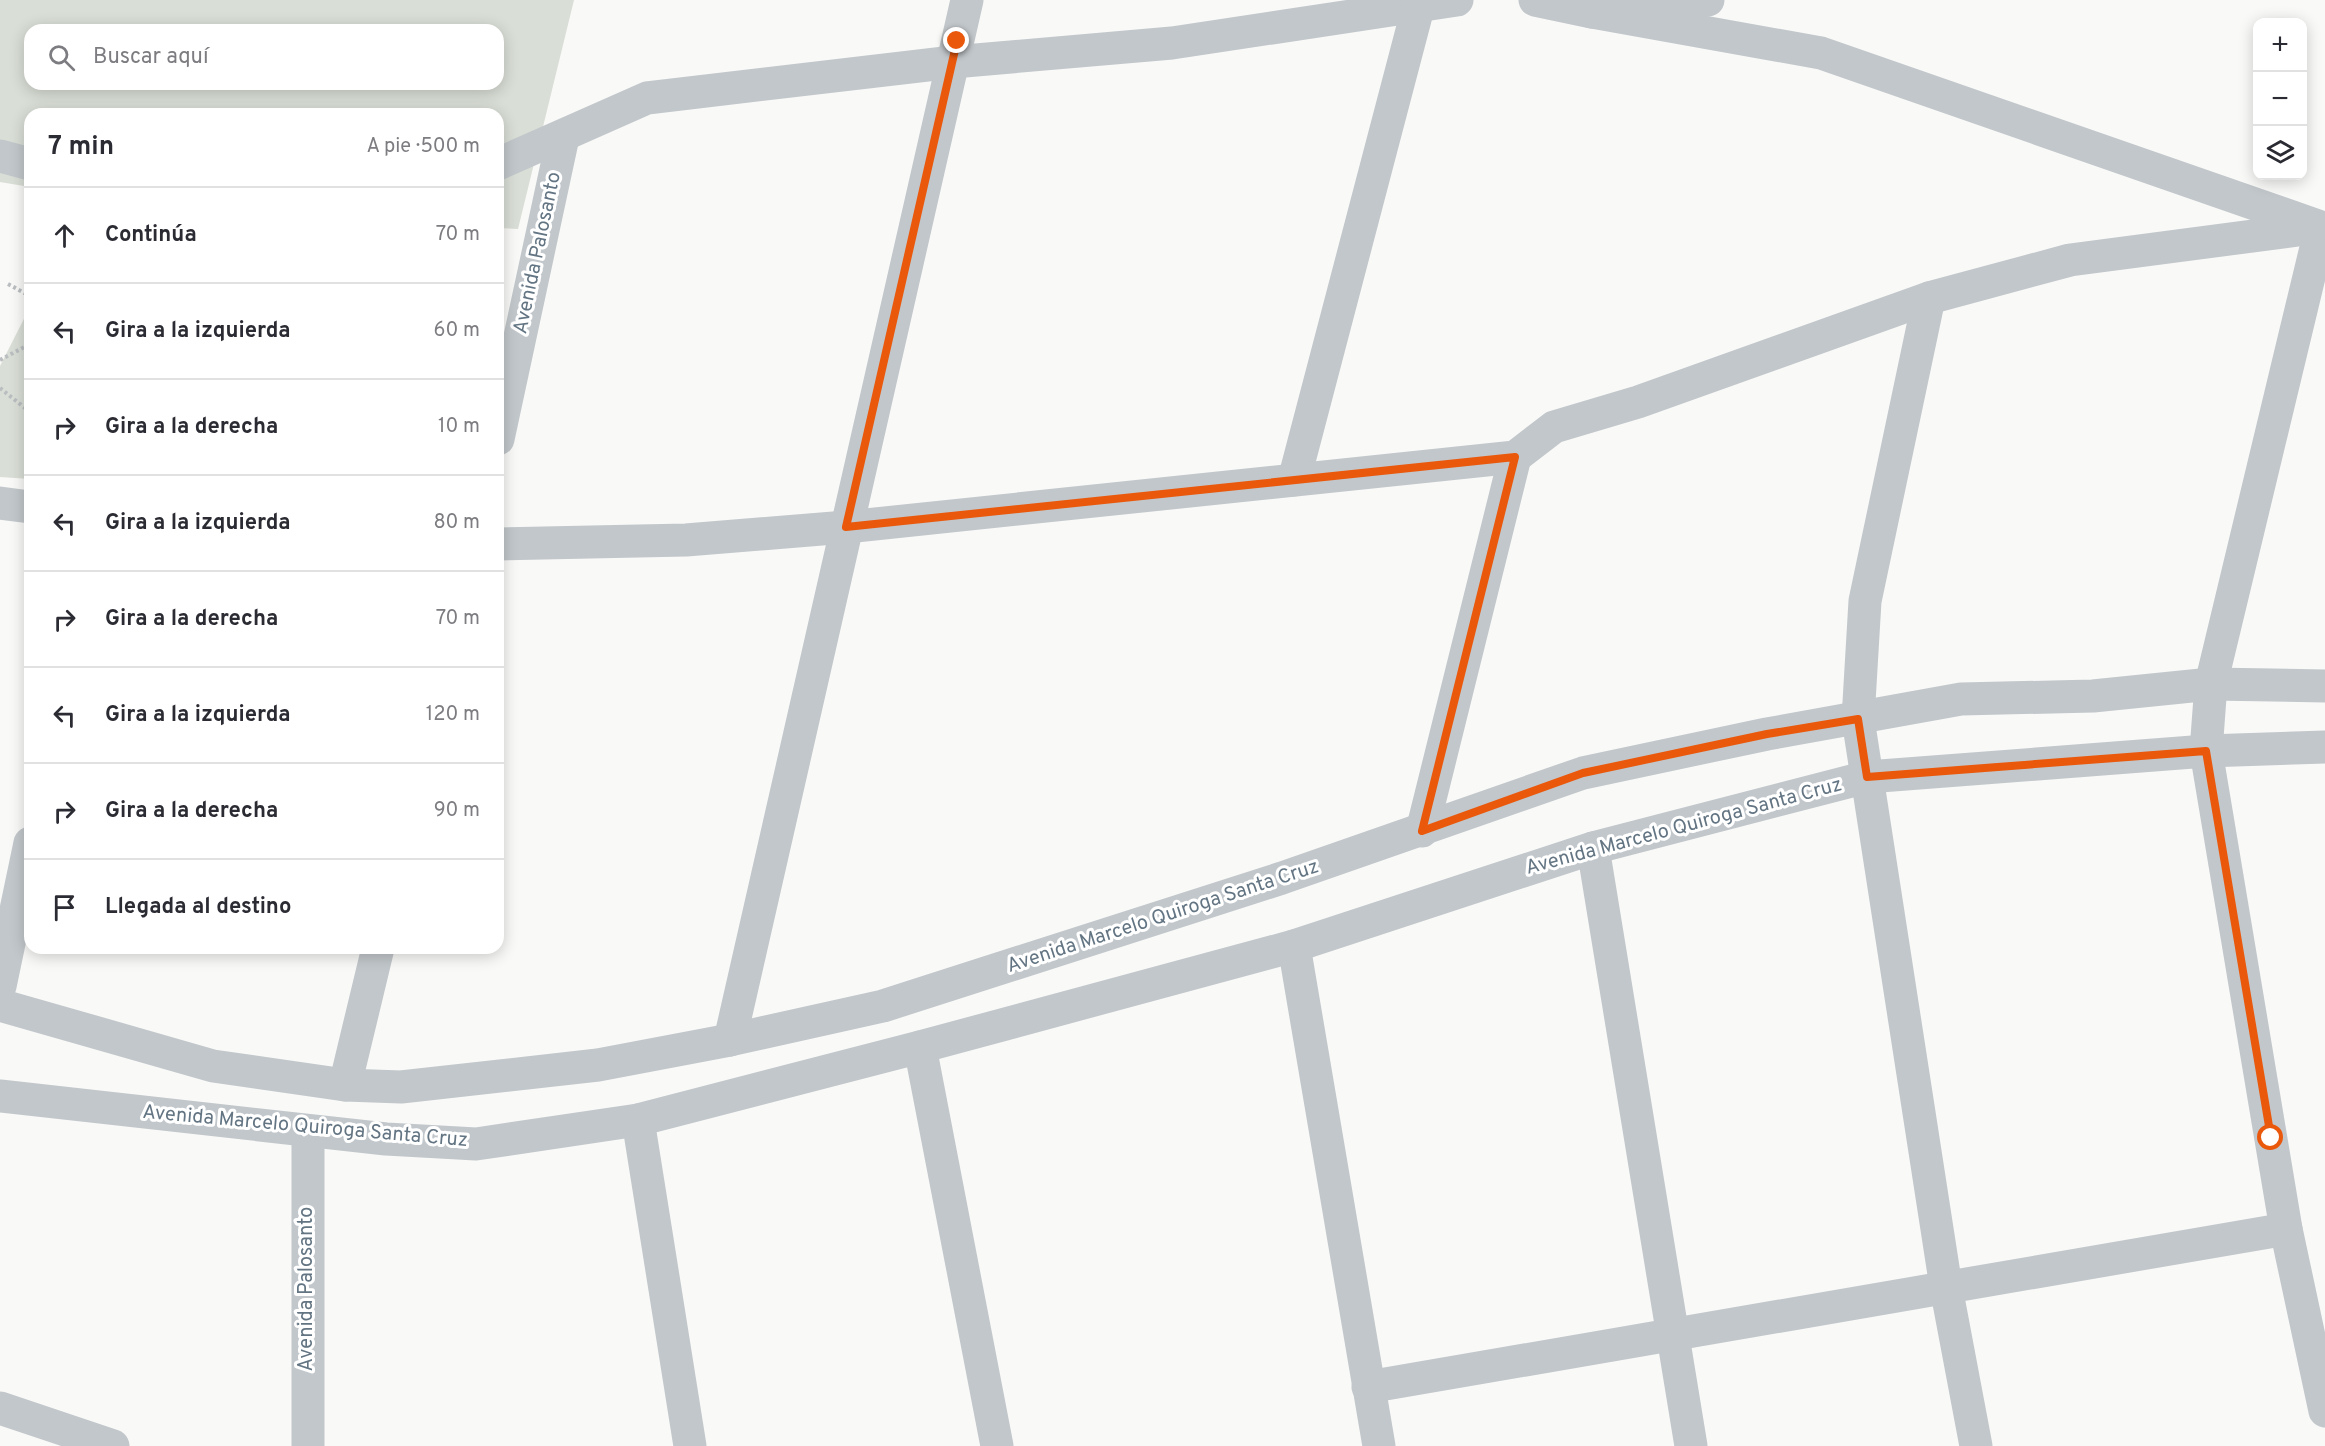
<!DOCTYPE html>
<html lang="es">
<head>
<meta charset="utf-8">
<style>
	body { margin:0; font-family:Overpass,sans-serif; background:#f2f2f3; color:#2b2b33 }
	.controls { position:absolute; right:18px; top:18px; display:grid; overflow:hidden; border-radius:12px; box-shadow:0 3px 15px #0003 }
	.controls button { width:54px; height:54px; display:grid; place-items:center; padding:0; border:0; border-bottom:2px solid #e1e1e2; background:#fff; color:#2b2b33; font:30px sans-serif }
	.stop { position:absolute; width:18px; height:18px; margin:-14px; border:4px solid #ea580c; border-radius:50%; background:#fff }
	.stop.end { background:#ea580c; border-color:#fff; box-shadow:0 2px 6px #0008 }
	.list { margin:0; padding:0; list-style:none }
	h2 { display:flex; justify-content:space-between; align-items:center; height:78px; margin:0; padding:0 24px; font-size:26px }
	h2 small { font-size:20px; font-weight:400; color:#7c7c81 }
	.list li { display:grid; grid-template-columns:39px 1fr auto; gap:18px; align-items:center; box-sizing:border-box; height:96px; padding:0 24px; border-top:2px solid #e1e1e2 }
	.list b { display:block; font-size:22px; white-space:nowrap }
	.list em { font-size:20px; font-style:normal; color:#7c7c81 }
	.icon { flex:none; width:33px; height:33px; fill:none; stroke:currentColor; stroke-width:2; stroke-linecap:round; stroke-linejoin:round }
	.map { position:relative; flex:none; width:2325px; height:1446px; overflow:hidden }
	.search { position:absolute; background:#fff; box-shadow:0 3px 15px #0003; left:24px; top:24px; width:480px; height:66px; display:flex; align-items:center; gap:15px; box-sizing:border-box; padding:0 21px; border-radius:18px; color:#7c7c81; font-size:22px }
	.panel { position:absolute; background:#fff; box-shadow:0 3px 15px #0003; left:24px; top:108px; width:480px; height:846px; border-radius:18px }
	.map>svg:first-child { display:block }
	.green { fill:#d9ded6; fill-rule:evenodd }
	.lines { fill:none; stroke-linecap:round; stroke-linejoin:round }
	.path { stroke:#babec1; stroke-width:4; stroke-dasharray:3 3; stroke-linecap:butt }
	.minor { stroke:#c2c7cb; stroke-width:33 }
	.route { stroke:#ea580c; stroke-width:8 }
	.labels { text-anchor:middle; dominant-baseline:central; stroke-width:6; stroke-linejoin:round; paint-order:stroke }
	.street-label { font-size:20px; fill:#637583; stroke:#fff }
</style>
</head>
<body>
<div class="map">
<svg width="2325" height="1446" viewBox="0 0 2325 1446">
	<rect width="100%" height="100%" fill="#f9f9f7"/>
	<g class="green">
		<path d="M0,0H574L518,229L498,228V114H30V187L0,182ZM30,30H498V84H30Z"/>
		<path d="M30,307V479L0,477V366Z"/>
	</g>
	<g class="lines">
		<g class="path">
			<path d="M8,284L30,296"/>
			<path d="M0,360L30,344"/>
			<path d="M0,388L30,412"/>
		</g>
		<g class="minor">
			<path d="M1535,0L1592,12L1708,0"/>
			<path d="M1593,0L1592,12L1821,53L2321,227L2211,684L2206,751L2286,1229L2325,1411"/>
			<path d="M0,156L30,164"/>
			<path d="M498,164L647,98L953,62L1172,43L1457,0"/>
			<path d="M1929,298L1865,601L1858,719L1946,1287L1976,1446"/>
			<path d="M498,439L563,137"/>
			<path d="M1294,480L1419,4"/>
			<path d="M0,503L30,507"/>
			<path d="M498,544L686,540L846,527L1515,457L1554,427L1638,402L1929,298L2070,260L2313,228"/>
			<path d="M1422,831L1515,457"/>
			<path d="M1593,848L1691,1446"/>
			<path d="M1294,946L1379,1446"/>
			<path d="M0,986L30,843"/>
			<path d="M0,1005L213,1066L345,1085L401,1087L598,1065L730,1040L883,1006L1282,878L1583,773L1767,734L1961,699L2093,696L2211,684L2325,686"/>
			<path d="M730,1040L967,0"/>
			<path d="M920,1047L997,1446"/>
			<path d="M345,1085L378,948"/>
			<path d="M0,1096L386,1139L476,1144L638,1120L920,1047L1294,946L1593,848L1867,777L2206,751L2325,747"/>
			<path d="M638,1120L690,1446"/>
			<path d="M1368,1387L2286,1229"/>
			<path d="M0,1408L113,1446"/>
			<path d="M308,1446V1131"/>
		</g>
	</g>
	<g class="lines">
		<path class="route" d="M957,41L846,527L1515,457L1422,831L1583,773L1767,734L1858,719L1867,777L2206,751L2271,1138"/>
	</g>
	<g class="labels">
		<g class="street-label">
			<text transform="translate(538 253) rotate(-78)">Avenida Palosanto</text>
			<text transform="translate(1684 827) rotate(-15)">Avenida Marcelo Quiroga Santa Cruz</text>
			<text transform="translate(1163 917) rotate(-18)">Avenida Marcelo Quiroga Santa Cruz</text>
			<text transform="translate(305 1127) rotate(5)">Avenida Marcelo Quiroga Santa Cruz</text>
			<text transform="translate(307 1289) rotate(-90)">Avenida Palosanto</text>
		</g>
	</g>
</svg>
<div class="controls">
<button>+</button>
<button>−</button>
<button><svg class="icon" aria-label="layers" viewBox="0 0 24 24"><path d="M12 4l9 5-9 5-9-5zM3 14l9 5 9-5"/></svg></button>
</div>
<div class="stop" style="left:2271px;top:1138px"></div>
<div class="stop end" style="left:957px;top:41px"></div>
<div class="search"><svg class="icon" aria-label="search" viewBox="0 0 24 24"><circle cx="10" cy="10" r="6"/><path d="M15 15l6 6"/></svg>Buscar aquí</div>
<section class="panel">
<h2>7 min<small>A pie · 500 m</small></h2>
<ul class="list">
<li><svg class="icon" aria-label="ahead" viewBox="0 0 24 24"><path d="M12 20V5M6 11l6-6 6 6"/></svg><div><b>Continúa</b></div><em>70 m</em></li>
<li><svg class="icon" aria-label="left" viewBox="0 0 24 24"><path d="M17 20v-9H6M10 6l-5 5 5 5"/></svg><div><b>Gira a la izquierda</b></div><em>60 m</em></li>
<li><svg class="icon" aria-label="right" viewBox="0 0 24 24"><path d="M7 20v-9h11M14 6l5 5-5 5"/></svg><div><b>Gira a la derecha</b></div><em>10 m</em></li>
<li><svg class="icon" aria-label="left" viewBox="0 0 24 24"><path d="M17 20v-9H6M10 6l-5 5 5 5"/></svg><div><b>Gira a la izquierda</b></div><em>80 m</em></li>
<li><svg class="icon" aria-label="right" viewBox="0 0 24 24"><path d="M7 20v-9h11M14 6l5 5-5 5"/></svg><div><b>Gira a la derecha</b></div><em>70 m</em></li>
<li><svg class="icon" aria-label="left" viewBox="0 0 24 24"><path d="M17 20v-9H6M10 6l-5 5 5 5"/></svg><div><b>Gira a la izquierda</b></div><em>120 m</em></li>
<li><svg class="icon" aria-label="right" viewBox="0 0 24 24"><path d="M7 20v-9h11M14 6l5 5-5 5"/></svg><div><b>Gira a la derecha</b></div><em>90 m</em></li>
<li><svg class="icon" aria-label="arrive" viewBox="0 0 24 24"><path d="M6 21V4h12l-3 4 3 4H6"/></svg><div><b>Llegada al destino</b></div></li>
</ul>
</section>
</div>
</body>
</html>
